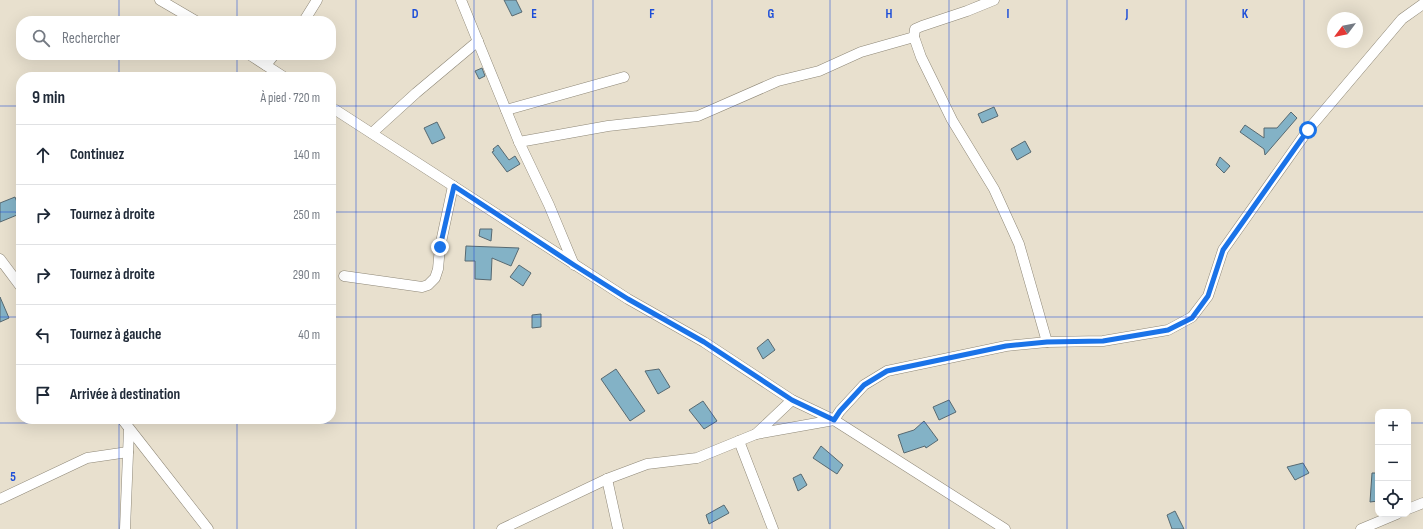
<!DOCTYPE html>
<html lang="fr">
<head>
<meta charset="utf-8">
<style>
	body { margin:0; font-family:"Sofia Sans Condensed",sans-serif; background:#f6f6f7; color:#1f2937 }
	.controls { position:absolute; right:12px; bottom:12px; display:grid; overflow:hidden; border-radius:8px; box-shadow:0 4px 16px #0002 }
	.controls button { width:36px; height:36px; display:grid; place-items:center; padding:0; border:0; border-bottom:1px solid #e0e1e3; background:#fff; color:#1f2937; font:20px sans-serif }
	.compass { position:absolute; left:1327px; top:12px; width:36px; height:36px; border-radius:50%; background:#fff; box-shadow:0 4px 16px #0002; rotate:238deg }
	.stop { position:absolute; width:12px; height:12px; margin:-9px; border:3px solid #1a73e8; border-radius:50%; background:#fff }
	.stop.end { background:#1a73e8; border-color:#fff; box-shadow:0 1px 4px #0008 }
	.list { margin:0; padding:0; list-style:none }
	h2 { display:flex; justify-content:space-between; align-items:center; height:52px; margin:0; padding:0 16px; font-size:17px }
	h2 small { font-size:13px; font-weight:400; color:#747a83 }
	.list li { display:grid; grid-template-columns:26px 1fr auto; gap:12px; align-items:center; box-sizing:border-box; height:60px; padding:0 16px; border-top:1px solid #e0e1e3 }
	.list b { display:block; font-size:15px; white-space:nowrap }
	.list em { font-size:13px; font-style:normal; color:#747a83 }
	.icon { flex:none; width:22px; height:22px; fill:none; stroke:currentColor; stroke-width:2; stroke-linecap:round; stroke-linejoin:round }
	.map { position:relative; flex:none; width:1423px; height:529px; overflow:hidden }
	.search { position:absolute; background:#fff; box-shadow:0 4px 16px #0002; left:16px; top:16px; width:320px; height:44px; display:flex; align-items:center; gap:10px; box-sizing:border-box; padding:0 14px; border-radius:16px; color:#747a83; font-size:15px }
	.panel { position:absolute; background:#fff; box-shadow:0 4px 16px #0002; left:16px; top:72px; width:320px; height:352px; border-radius:16px }
	.map>svg:first-child { display:block }
	.building { fill:#83b2c6; stroke:#576971 }
	.lines { fill:none; stroke-linecap:round; stroke-linejoin:round }
	.minor-casing { stroke:#8e8777; stroke-width:11 }
	.minor { stroke:#fff; stroke-width:10 }
	.route { stroke:#1a73e8; stroke-width:5 }
	.grid { fill:none; stroke:#1d4ed8; stroke-width:1; stroke-opacity:0.55 }
	.grid-label { font-size:13px; text-anchor:middle; font-weight:bold; fill:#1d4ed8; stroke:#e8e0ce; stroke-width:3; stroke-linejoin:round; paint-order:stroke }
</style>
</head>
<body>
<div class="map">
<svg width="1423" height="529" viewBox="0 0 1423 529">
	<rect width="100%" height="100%" fill="#e8e0ce"/>
	<g class="building">
		<path d="M504,0H516L522,12L512,16Z"/>
		<path d="M482,68L485,76L479,79L475,71Z"/>
		<path d="M994,107L998,116L982,123L978,114Z"/>
		<path d="M1291,112L1297,118L1265,155L1264,149L1240,132L1245,125L1264,138V128H1277Z"/>
		<path d="M437,122L445,138L432,144L424,128Z"/>
		<path d="M1025,141L1031,152L1017,160L1011,149Z"/>
		<path d="M498,145L509,160L515,156L520,164L507,172L492,152L494,151L493,149Z"/>
		<path d="M1220,157L1230,166L1224,173L1216,165Z"/>
		<path d="M15,197L20,210L16,212L17,215L0,222V203Z"/>
		<path d="M480,229H492L491,241L479,236Z"/>
		<path d="M466,246L519,248L511,266L492,258L491,280L475,279V261H465Z"/>
		<path d="M519,265L531,273L523,286L510,277Z"/>
		<path d="M0,297L9,318L0,322Z"/>
		<path d="M541,314V327L532,328V315Z"/>
		<path d="M768,339L775,350L763,359L757,348Z"/>
		<path d="M616,369L645,411L630,421L601,379Z"/>
		<path d="M659,369L670,387L658,394L645,371Z"/>
		<path d="M949,400L956,412L939,420L933,407Z"/>
		<path d="M703,401L717,421L704,429L689,410Z"/>
		<path d="M924,421L938,440L926,448L925,446L904,453L898,435L914,430Z"/>
		<path d="M821,446L843,465L837,474L813,458Z"/>
		<path d="M1303,463L1309,473L1295,480L1287,467Z"/>
		<path d="M1372,473H1378V501L1370,502Z"/>
		<path d="M801,474L807,485L798,491L793,478Z"/>
		<path d="M724,505L729,513L709,524L706,515Z"/>
		<path d="M1175,511L1184,529H1172L1167,515Z"/>
	</g>
	<g class="lines">
		<g class="minor-casing">
			<g id="minor">
				<path d="M160,0L196,21"/>
				<path d="M461,0L519,142L549,205L574,265"/>
				<path d="M994,0L967,11L922,26L915,29L914,37L921,57L952,120L994,189L1019,244L1047,342"/>
				<path d="M304,21L317,0"/>
				<path d="M250,55L284,77"/>
				<path d="M266,65L274,55"/>
				<path d="M331,107L628,299L704,342L792,400L834,420L1005,529"/>
				<path d="M506,110L624,77"/>
				<path d="M372,133L416,93L478,41"/>
				<path d="M519,142L608,126L698,116L778,81L819,71L861,52L914,37"/>
				<path d="M0,259L21,287"/>
				<path d="M344,276L422,287L428,285L435,278L438,269L440,247L453,186"/>
				<path d="M122,419L208,529"/>
				<path d="M756,434L834,420L840,411L864,385L887,371L1006,346L1047,342L1103,341L1168,330L1192,317L1208,296L1223,250L1308,130L1402,19L1423,4"/>
				<path d="M739,441L773,529"/>
				<path d="M607,479L618,529"/>
				<path d="M0,499L87,458L128,452"/>
				<path d="M1408,509L1423,503"/>
				<path d="M125,529L129,429"/>
				<path d="M502,529L607,479L647,464L697,458L756,434L792,400"/>
				<path d="M1361,529L1397,514"/>
			</g>
		</g>
		<use href="#minor" class="minor"/>
	</g>
	<g class="lines">
		<path class="route" d="M440,247L454,186L574,265L628,299L704,342L792,400L834,420L840,411L864,385L887,371L1006,346L1047,342L1103,341L1168,330L1192,318L1208,296L1223,250L1308,130"/>
	</g>
	<path class="grid" d="M119,0V21M237,0V21M356,0V529M474,0V529M593,0V529M712,0V529M830,0V529M949,0V529M1067,0V529M1186,0V529M1304,0V529M119,55V77M237,55V77M0,106H21M331,106H1423M0,212H21M331,212H1423M0,317H21M331,317H1423M119,419V529M237,419V529M0,423H1378M1408,423H1423"/>
	<g class="grid-label">
		<text x="415" y="18">D</text>
		<text x="534" y="18">E</text>
		<text x="652" y="18">F</text>
		<text x="771" y="18">G</text>
		<text x="889" y="18">H</text>
		<text x="1008" y="18">I</text>
		<text x="1127" y="18">J</text>
		<text x="1245" y="18">K</text>
		<text x="13" y="481">5</text>
	</g>
</svg>
<div class="controls">
<button>+</button>
<button>−</button>
<button><svg class="icon" aria-label="locate" viewBox="0 0 24 24"><circle cx="12" cy="12" r="6"/><path d="M12 2v4M12 18v4M2 12h4M18 12h4"/></svg></button>
</div>
<svg class="compass" viewBox="-18 -18 36 36"><path d="M0-13l5 13h-10z" fill="#e53935"/><path d="M0 13l5-13h-10z" fill="#747a83"/></svg>
<div class="stop" style="left:1308px;top:130px"></div>
<div class="stop end" style="left:440px;top:247px"></div>
<div class="search"><svg class="icon" aria-label="search" viewBox="0 0 24 24"><circle cx="10" cy="10" r="6"/><path d="M15 15l6 6"/></svg>Rechercher</div>
<section class="panel">
<h2>9 min<small>À pied · 720 m</small></h2>
<ul class="list">
<li><svg class="icon" aria-label="ahead" viewBox="0 0 24 24"><path d="M12 20V5M6 11l6-6 6 6"/></svg><div><b>Continuez</b></div><em>140 m</em></li>
<li><svg class="icon" aria-label="right" viewBox="0 0 24 24"><path d="M7 20v-9h11M14 6l5 5-5 5"/></svg><div><b>Tournez à droite</b></div><em>250 m</em></li>
<li><svg class="icon" aria-label="right" viewBox="0 0 24 24"><path d="M7 20v-9h11M14 6l5 5-5 5"/></svg><div><b>Tournez à droite</b></div><em>290 m</em></li>
<li><svg class="icon" aria-label="left" viewBox="0 0 24 24"><path d="M17 20v-9H6M10 6l-5 5 5 5"/></svg><div><b>Tournez à gauche</b></div><em>40 m</em></li>
<li><svg class="icon" aria-label="arrive" viewBox="0 0 24 24"><path d="M6 21V4h12l-3 4 3 4H6"/></svg><div><b>Arrivée à destination</b></div></li>
</ul>
</section>
</div>
</body>
</html>
